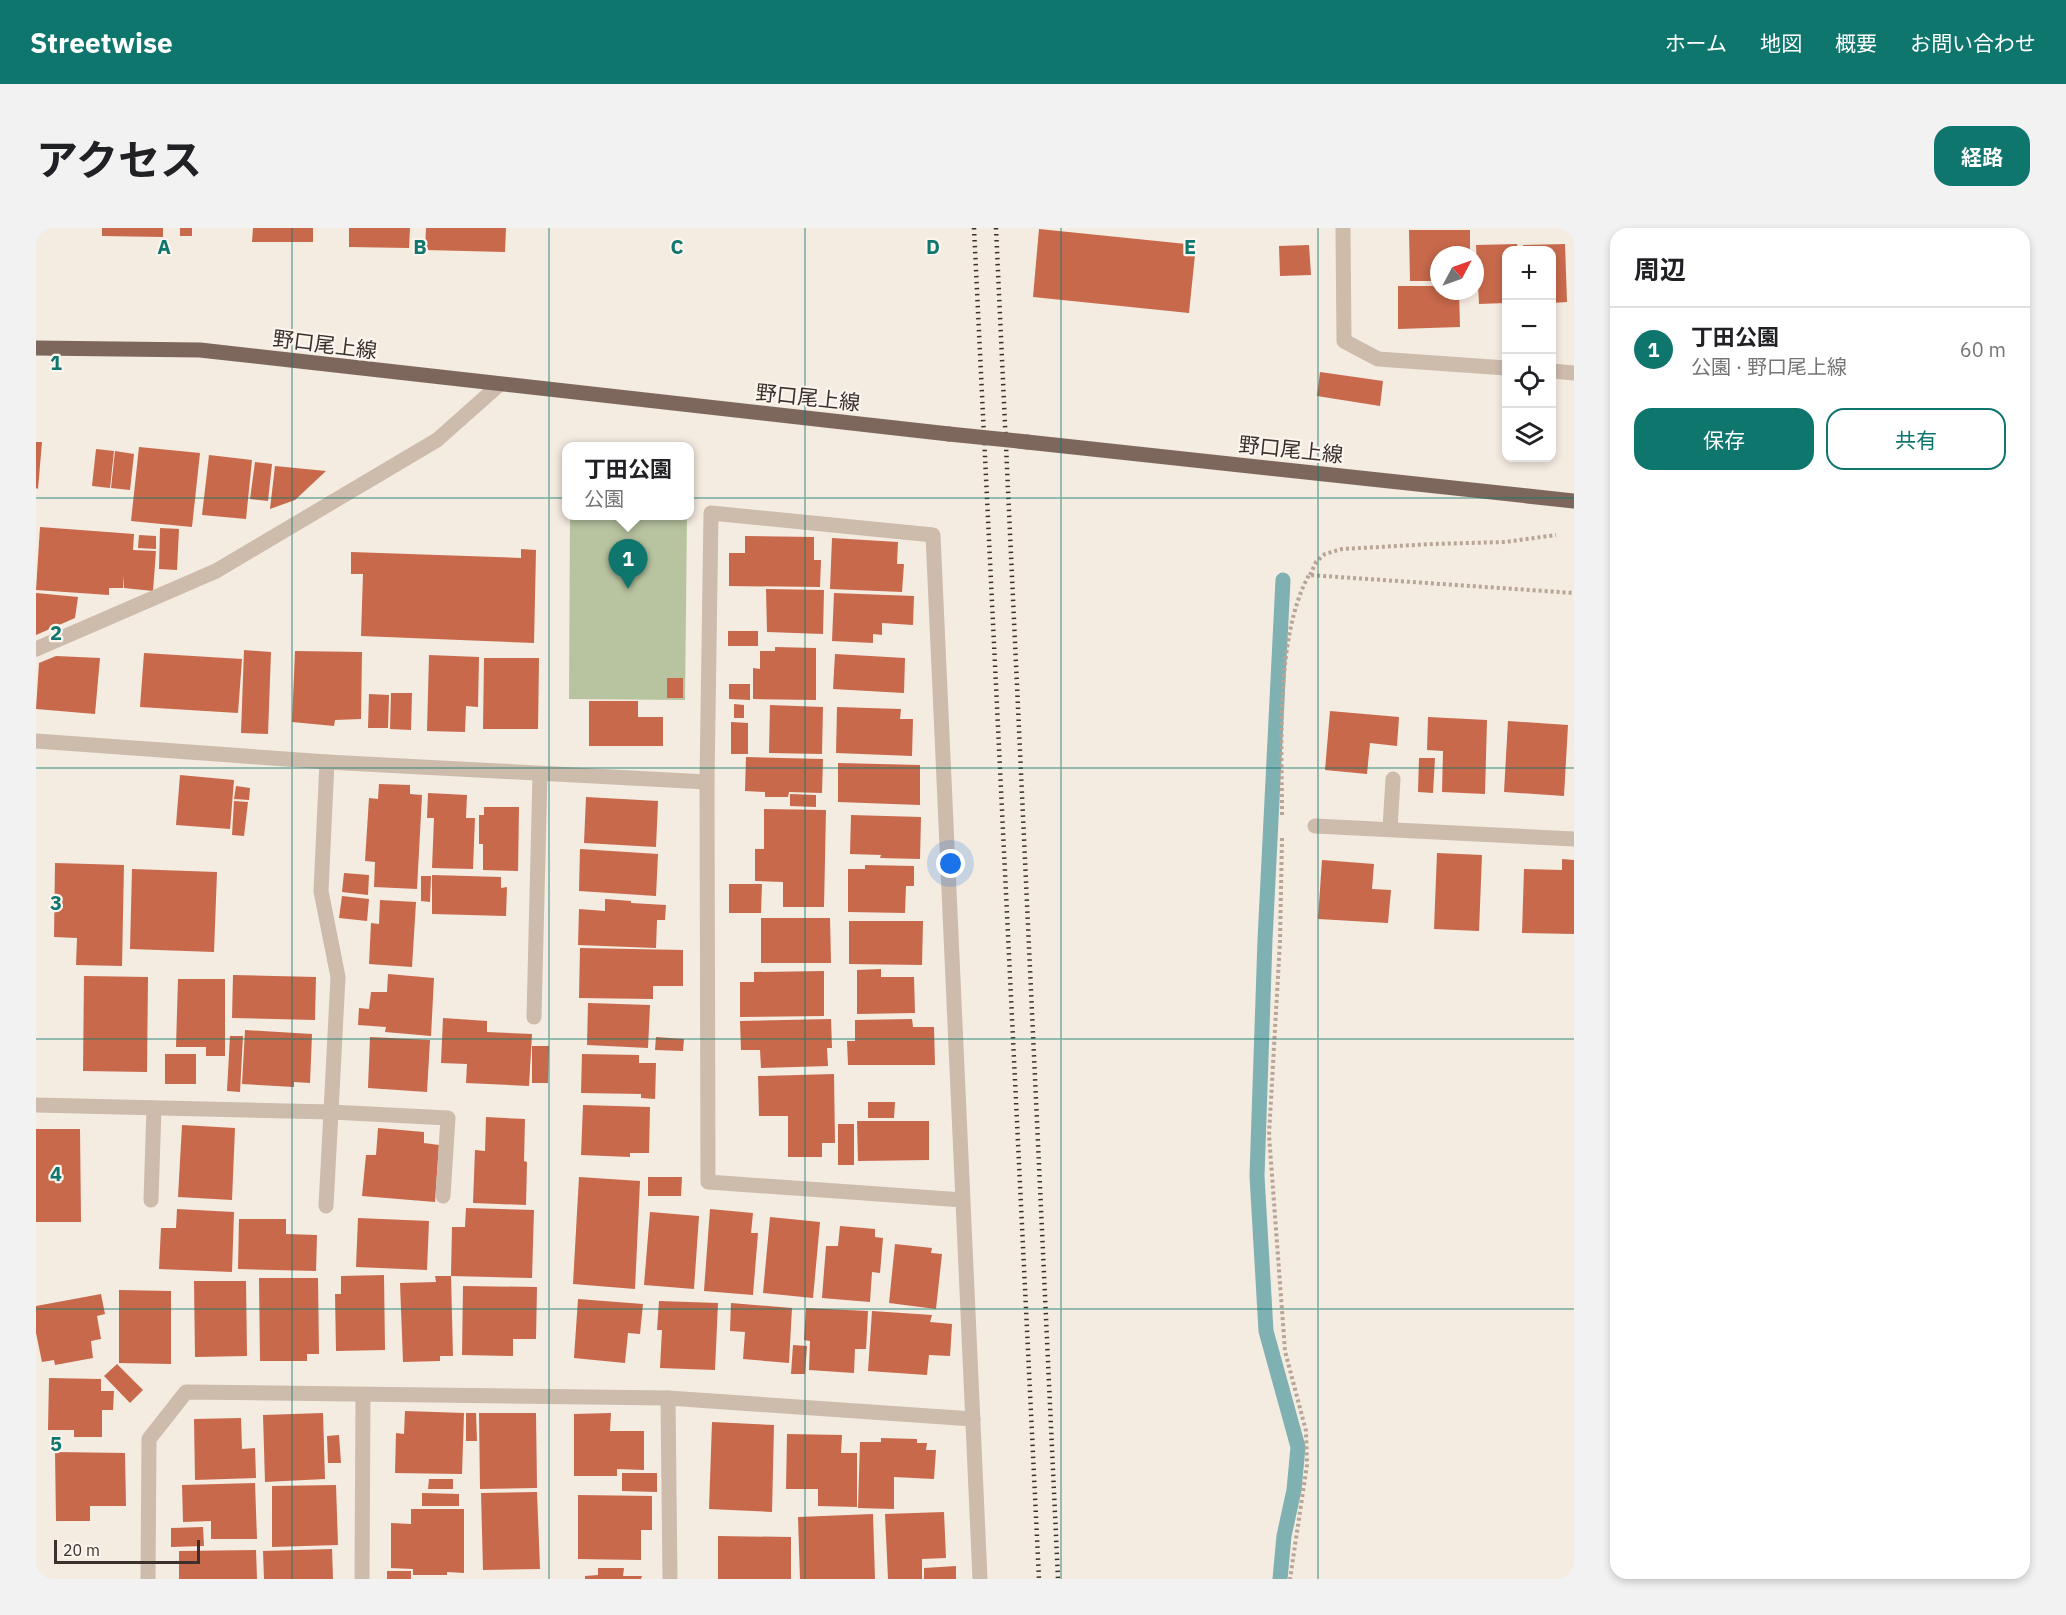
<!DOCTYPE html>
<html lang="ja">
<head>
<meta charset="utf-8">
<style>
	body { margin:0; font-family:"IBM Plex Sans","Noto Sans JP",sans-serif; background:#f2f2f2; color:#202124 }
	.controls { position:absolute; right:18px; top:18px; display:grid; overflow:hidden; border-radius:12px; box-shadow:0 3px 9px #0003 }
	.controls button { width:54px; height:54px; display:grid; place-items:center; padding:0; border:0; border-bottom:2px solid #e0e0e0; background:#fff; color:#202124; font:30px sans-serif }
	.compass { position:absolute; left:1394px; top:18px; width:54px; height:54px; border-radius:50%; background:#fff; box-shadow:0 3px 9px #0003; rotate:49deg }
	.scale { position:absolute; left:18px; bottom:15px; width:146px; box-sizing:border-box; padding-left:6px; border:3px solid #3b302b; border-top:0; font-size:16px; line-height:21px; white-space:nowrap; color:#3b302b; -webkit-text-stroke:4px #fbf5ee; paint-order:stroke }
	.you { position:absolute; left:915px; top:636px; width:21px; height:21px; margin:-15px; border:4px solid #fff; border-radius:50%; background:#1a73e8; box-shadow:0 0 0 9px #1a73e833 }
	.badge { display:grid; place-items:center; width:39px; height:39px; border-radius:50%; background:#0f766e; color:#fff; font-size:20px; font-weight:700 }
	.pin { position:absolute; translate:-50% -50px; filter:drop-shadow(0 2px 3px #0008) }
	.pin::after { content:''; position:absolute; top:32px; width:21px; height:18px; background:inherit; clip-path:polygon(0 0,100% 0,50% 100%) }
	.popup { position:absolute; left:526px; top:214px; width:132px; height:78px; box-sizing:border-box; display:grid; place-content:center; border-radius:12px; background:#fff; filter:drop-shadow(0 2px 4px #0005); font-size:20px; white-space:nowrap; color:#757577 }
	.popup b { font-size:22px; color:#202124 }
	.popup::after { content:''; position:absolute; left:50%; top:100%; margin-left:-12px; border:12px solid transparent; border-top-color:#fff }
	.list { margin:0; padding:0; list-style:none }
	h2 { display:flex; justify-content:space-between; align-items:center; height:78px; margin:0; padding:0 24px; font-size:26px }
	h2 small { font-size:20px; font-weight:400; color:#757577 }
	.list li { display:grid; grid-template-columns:39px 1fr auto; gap:18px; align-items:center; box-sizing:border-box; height:84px; padding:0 24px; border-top:2px solid #e0e0e0 }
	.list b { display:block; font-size:22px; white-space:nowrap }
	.list p { margin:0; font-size:20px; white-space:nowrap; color:#757577 }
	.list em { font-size:20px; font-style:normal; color:#757577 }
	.actions { display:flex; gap:12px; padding:18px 24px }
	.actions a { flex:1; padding:14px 0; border:2px solid #0f766e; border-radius:18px; text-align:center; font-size:21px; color:#0f766e }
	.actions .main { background:#0f766e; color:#fff }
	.icon { flex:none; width:33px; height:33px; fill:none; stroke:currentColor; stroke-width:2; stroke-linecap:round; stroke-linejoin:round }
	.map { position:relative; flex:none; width:1538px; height:1351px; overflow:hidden; border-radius:18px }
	header { display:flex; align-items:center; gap:36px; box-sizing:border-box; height:84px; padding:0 30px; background:#0f766e; color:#fff }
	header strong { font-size:28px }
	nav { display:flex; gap:33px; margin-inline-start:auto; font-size:21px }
	.intro { display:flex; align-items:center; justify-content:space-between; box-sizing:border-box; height:144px; padding:0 36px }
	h1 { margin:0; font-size:42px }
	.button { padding:15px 27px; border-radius:18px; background:#0f766e; color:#fff; font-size:21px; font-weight:700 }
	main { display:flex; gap:36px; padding:0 36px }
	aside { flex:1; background:#fff; border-radius:18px; box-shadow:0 3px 9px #0003 }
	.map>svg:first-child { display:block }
	.park { fill:#b8c4a0 }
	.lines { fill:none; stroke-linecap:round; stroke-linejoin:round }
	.stream { stroke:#7fb0b2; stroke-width:15 }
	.building { fill:#c8694b }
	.path { stroke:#b9a596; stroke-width:4; stroke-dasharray:3 3; stroke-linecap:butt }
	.minor { stroke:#cdbbac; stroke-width:15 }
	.major { stroke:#7d675c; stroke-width:15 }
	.rail { stroke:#3b302b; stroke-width:4.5; stroke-dasharray:1.5 4.5; stroke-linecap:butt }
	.major-bridge { stroke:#7d675c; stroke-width:15 }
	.grid { fill:none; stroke:#0f766e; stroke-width:1.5; stroke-opacity:0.55 }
	.labels { text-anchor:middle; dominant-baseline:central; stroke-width:4.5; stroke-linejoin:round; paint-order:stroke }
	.street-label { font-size:21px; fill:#3b302b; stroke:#fbf5ee }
	.grid-label { font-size:20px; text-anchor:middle; font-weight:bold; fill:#0f766e; stroke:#fbf5ee; stroke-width:4.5; stroke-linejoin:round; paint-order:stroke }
</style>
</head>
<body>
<header>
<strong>Streetwise</strong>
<nav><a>ホーム</a><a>地図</a><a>概要</a><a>お問い合わせ</a></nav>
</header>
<div class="intro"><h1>アクセス</h1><a class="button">経路</a></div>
<main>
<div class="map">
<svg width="1538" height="1351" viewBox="0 0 1538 1351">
	<rect width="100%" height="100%" fill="#f4ebe1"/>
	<path class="park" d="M534,288H651L649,472L533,471Z"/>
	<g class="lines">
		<path class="stream" d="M1244,1351L1248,1308L1258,1262L1262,1219L1230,1103L1221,948L1229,712L1247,352"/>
	</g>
	<g class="building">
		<path d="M66,0H127V9L66,8Z"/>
		<rect x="144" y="0" width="12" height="8"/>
		<path d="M217,0H277V14H216Z"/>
		<path d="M313,0H374L373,20L313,19Z"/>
		<path d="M390,0H470L469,24L389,22Z"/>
		<path d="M1003,1L1160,17L1153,85L997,69Z"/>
		<path d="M1373,2H1434V27H1403V53H1374Z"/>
		<path d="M1481,16L1482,22H1470V75L1443,76L1440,17Z"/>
		<path d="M1529,16L1531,74L1516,75V22H1487V17Z"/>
		<path d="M1273,17L1275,47L1244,48L1243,18Z"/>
		<path d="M1362,58H1403V63H1423L1424,99L1362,101Z"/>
		<path d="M1284,144L1347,153L1344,178L1281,168Z"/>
		<path d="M0,214H6L2,261L0,260Z"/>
		<path d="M103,219L164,225L156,299L95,293Z"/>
		<path d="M60,221L78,223L74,260L56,258Z"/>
		<path d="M79,223L98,226L94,262L75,260Z"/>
		<path d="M173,227L216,232L210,291L166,287Z"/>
		<path d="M219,234L236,236L232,273L214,271Z"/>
		<path d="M239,238L290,243L259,272L234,281Z"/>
		<path d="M4,299L98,306L97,322L120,323L117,363L88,360V348L87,360H73V367L0,362Z"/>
		<path d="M124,300L143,301L141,342L123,341Z"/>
		<path d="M103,307L120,308V321L102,320Z"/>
		<path d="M709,308L778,309V332H785L784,359L693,358V325H709Z"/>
		<path d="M796,310L862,314L861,336H868L866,364L794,361Z"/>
		<path d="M485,321L500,322L498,415L325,408L327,346H315V324L485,330Z"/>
		<path d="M730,361L788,362L787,406L731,404Z"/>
		<path d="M0,365L42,369L39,390L0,407Z"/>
		<path d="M798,365L878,368L877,397L846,395V407L837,406V415L796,413Z"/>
		<rect x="692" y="403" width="30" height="15"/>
		<path d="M739,419L780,420V472L717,471V440L724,441V423H739Z"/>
		<path d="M208,422L235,424L232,506L205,505Z"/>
		<path d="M259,423L326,424L325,491L299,492L298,498L256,494Z"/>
		<path d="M108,425L206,431L202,485L104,479Z"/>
		<path d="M799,426L869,430L868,465L797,461Z"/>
		<path d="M393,427L443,429L442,479L430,478L429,504L391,503Z"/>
		<path d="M20,428L64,430L59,486L0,481L3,435Z"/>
		<path d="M448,430H503L502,501H447Z"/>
		<rect x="631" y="450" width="16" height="20"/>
		<path d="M693,456H714V472L693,471Z"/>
		<path d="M355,465H376L375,502L354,501Z"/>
		<path d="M333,466L353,467L352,500H332Z"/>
		<path d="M553,473H602V489H627V518H553Z"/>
		<path d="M698,476L708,477V490H698Z"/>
		<path d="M734,477L787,479L786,526L733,525Z"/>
		<path d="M801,479L865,481L864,491H877L876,528L800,525Z"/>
		<path d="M1294,483L1363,489L1361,518L1334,515L1331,546L1289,542Z"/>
		<path d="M1392,489L1451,492L1449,566L1406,564L1407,523L1391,522Z"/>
		<path d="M1472,493L1532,497L1528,568L1468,564Z"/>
		<path d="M695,494L712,495V526H695Z"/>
		<path d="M710,529L787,531L786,565L753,564L752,569H729V564L709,563Z"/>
		<path d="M1383,530H1399L1397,565L1382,564Z"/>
		<path d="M802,535L884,537V577L802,574Z"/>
		<path d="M144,547L198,552L194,601L140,597Z"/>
		<path d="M343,556L374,557V566L386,567L381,661L338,659L339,634L329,633L333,570L342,571Z"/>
		<path d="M200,558L214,560L213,572L198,571Z"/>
		<path d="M392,565L431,567L430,590H439L437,641L396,640L398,590H391Z"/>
		<path d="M754,566L780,567V579L754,578Z"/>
		<path d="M550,569L622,573L620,619L548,615Z"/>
		<path d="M198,573L212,574L208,608L196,607Z"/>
		<path d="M448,579H483L482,643L447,642V616H443V587H448Z"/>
		<path d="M728,581L790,582L788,679H747V654L719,653V621H728Z"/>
		<path d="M815,587L885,589L884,631L844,630L845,627L814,626Z"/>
		<path d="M544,621L622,626L620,668L543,663Z"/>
		<path d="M1401,625L1446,627L1443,703L1398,701Z"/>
		<path d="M1526,631L1538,632V706L1486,705L1488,641L1526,642Z"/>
		<path d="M1286,632L1338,636L1336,661L1355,662L1352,695L1282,691Z"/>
		<path d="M19,635L88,637L86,738L40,737L41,710L18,709Z"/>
		<path d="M829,637L878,638V658H870L869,685L812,684V641H829Z"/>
		<path d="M96,641L181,644L178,724L94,721Z"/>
		<path d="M308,645L333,647L332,667L306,664Z"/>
		<path d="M396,647L465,649V660L471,659L470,688L396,686Z"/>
		<path d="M385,648H395L394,674L385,673Z"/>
		<path d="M693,656H726L725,685H693Z"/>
		<path d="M306,668L333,671L331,693L303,690Z"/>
		<path d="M569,671L595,673V675L630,677L629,692H621L620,720L542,717L543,681L569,683Z"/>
		<path d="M344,672L380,674L376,739L333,736L335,695L343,696Z"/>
		<path d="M725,690H794L795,735H725Z"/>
		<path d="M813,693H887L886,737L813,736Z"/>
		<path d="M544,720L647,722V758H617V771L543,770Z"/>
		<path d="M845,741V749H878L879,785L821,786V742Z"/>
		<path d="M788,743V788L704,789V754H718V744Z"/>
		<path d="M352,746L398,750L395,808L349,804L350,799L322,797L323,780L333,781L335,764H351Z"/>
		<path d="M197,747L280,749L279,792L196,790Z"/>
		<path d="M48,748L112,749L111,844L47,843Z"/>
		<path d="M142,751H189V828H170V819H140Z"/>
		<path d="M552,775L614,777L612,820L551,817Z"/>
		<path d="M407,790L451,793V804L496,806L493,858L430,855L431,836L405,835Z"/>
		<path d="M795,791L796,820H791L792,838L725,840L724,822H705L704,793Z"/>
		<path d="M876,791L877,799H898L899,837H812L811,813H819V792Z"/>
		<path d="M209,802L276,806L274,855L258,854V859L206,856Z"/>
		<path d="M194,808H207L204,864L191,863Z"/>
		<path d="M334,809L394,812L391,864L332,860Z"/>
		<path d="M620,809L648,811L647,823L619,822Z"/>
		<path d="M496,818H513L512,855H496Z"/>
		<rect x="129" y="826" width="31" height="30"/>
		<path d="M546,826L603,827V835H620L619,871L605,870V866L545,865Z"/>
		<path d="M798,846L799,915H786V929H752V888H723L722,848Z"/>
		<path d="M832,874H859L858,890H832Z"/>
		<path d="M547,877L614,879L613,925H594V929L545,927Z"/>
		<path d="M450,889L489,891L488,933L491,934L490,977L437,975L439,922L449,923Z"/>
		<path d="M821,893H893V932L822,933Z"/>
		<rect x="802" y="896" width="16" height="41"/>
		<path d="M146,897L199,900L196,972L142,969Z"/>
		<path d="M342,900L388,904V915L403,917L399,974L326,968L330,927H340Z"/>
		<path d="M0,901H44L45,994H0Z"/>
		<path d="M543,949L604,953L599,1061L537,1056Z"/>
		<path d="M612,949H646L645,968H612Z"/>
		<path d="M430,980L498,982L496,1050L415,1048L416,999H429Z"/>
		<path d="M141,981L198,984L196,1044L123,1041L125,1000H140Z"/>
		<path d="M674,981L717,985L715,1005H722L717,1067L668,1063Z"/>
		<path d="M614,984L663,988L658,1061L608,1057Z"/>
		<path d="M734,989L784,994L777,1070L727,1065Z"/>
		<path d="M322,990L393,993L391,1042L320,1039Z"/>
		<path d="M203,991H250V1006L281,1007L280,1043L202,1041Z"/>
		<path d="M804,998L839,1001V1009L847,1010L844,1045L836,1044L834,1074L786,1070L790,1018H802Z"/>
		<path d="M859,1016L896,1020L895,1025L906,1026L900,1081L853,1075Z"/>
		<path d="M348,1047L349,1122L300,1123L299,1066H305V1048Z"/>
		<path d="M399,1048H415L417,1128H404V1133L367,1134L364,1055L400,1054Z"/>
		<path d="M223,1050H282L283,1126H271V1133H224Z"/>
		<path d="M158,1053H210L211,1128L159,1129Z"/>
		<path d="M427,1058L501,1059L500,1111H477V1128L426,1127Z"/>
		<path d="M83,1062L135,1063V1136L83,1135Z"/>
		<path d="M65,1066L69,1086L61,1088L65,1111L55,1113L57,1130L19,1137L18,1132L6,1134L0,1105V1078Z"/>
		<path d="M542,1071L607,1076L604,1106L592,1105L589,1135L538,1130Z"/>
		<path d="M623,1073L682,1075L679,1142L624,1140L626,1102H621Z"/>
		<path d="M695,1075L756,1080L753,1135L707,1131L709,1104L694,1103Z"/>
		<path d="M770,1080L832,1083L830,1121H819L818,1145L773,1142L774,1113L768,1112Z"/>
		<path d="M836,1083L896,1087L894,1094L916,1096L914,1128L893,1127L891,1147L832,1143Z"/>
		<path d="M757,1117L771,1118L769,1146H755Z"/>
		<path d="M81,1136L107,1162L94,1175L68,1148Z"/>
		<path d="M13,1150L65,1151V1163H78L77,1182H66V1209H38V1202H12Z"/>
		<path d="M369,1183L428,1185L426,1246L359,1245L360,1205L368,1206Z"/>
		<path d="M287,1185L289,1251L229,1254L227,1187Z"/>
		<path d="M430,1185H440L441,1213H430Z"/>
		<path d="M443,1185H500L501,1260L444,1261Z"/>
		<path d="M575,1185L574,1203H608V1242L581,1241V1248H538V1186Z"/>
		<path d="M205,1190L206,1221L219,1220L220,1250L159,1252L158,1191Z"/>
		<path d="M676,1194L738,1197L736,1284L673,1281Z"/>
		<path d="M751,1206L806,1207L805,1225H821V1279L782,1278V1261H750Z"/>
		<path d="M303,1207L305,1235H292L291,1208Z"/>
		<path d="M845,1210L881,1211V1215H891L890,1222H900L898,1251L858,1249V1281L822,1280L824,1214H845Z"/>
		<path d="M19,1224L89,1225L90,1278H54V1293H20Z"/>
		<path d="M586,1245H621V1264L586,1263Z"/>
		<path d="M393,1251H417V1261H392Z"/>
		<path d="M219,1255L221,1311H175V1293L147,1294L146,1257Z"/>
		<path d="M300,1257L302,1317L236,1319V1258Z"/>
		<path d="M501,1264L504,1341L447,1342L445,1265Z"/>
		<path d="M386,1265L423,1266V1278H386Z"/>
		<path d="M542,1267L616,1268V1302H605V1332L542,1331Z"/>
		<path d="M375,1281H428V1345L411,1344V1347H377V1341L355,1340V1295L375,1296Z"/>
		<path d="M908,1284L910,1330L886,1331V1351H852L849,1286Z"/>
		<path d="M837,1286L839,1351H764L762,1289Z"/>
		<path d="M167,1299L168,1318L135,1319V1300Z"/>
		<path d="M682,1308L755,1309V1351H682Z"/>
		<path d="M296,1321L297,1351H228L227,1323Z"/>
		<path d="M220,1322L221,1351H143V1323Z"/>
		<path d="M920,1338V1351H888V1340Z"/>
		<path d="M562,1340H588L587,1348H606L605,1351H549V1348L562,1347Z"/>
		<rect x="351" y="1343" width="24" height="8"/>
	</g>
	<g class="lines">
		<g class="path">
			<path d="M1274,347L1280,334L1289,326L1306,321L1397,316L1469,314L1520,307"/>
			<path d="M1246,587C1246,517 1239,409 1273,347L1538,365"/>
			<path d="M1246,610L1244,713L1233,907L1249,1123L1270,1203L1271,1237L1254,1351"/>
		</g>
		<g class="minor">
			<path d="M1307,0L1308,113L1342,131L1470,140"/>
			<path d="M1516,143L1538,145"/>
			<path d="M0,421L180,343L401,212L463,157"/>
			<path d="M0,513L291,534L671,554"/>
			<path d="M1279,598L1538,611"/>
			<path d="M1354,600L1357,551"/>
			<path d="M498,789L504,546"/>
			<path d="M0,877L295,884L302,749L285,663L291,534"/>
			<path d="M115,972L118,880"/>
			<path d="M927,972L672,954L671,554L675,285L897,307C913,655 929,1003 944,1351"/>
			<path d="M290,978L295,884L412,890L407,968"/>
			<path d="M632,1170L634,1351"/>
			<path d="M112,1351L113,1211L150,1164L632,1170L937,1191"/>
			<path d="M326,1351L327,1167"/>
		</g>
		<g class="major">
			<path d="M0,120L164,122L913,206"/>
			<path d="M991,214L1538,273"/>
		</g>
		<g class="rail">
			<path d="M938,0L1003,1351"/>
			<path d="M960,0L1022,1351"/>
		</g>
		<path class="major-bridge" d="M913,206L991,214"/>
	</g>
	<path class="grid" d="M256,0V1351M513,0V1351M769,0V1351M1025,0V1351M1282,0V1351M0,270H1538M0,540H1538M0,811H1538M0,1081H1538"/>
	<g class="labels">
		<g class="street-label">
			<text transform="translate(289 116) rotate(7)">野口尾上線</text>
			<text transform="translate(772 169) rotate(6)">野口尾上線</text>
			<text transform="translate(1255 221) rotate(6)">野口尾上線</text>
		</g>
	</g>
	<g class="grid-label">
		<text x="128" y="26">A</text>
		<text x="384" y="26">B</text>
		<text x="641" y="26">C</text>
		<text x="897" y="26">D</text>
		<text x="1154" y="26">E</text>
		<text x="20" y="142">1</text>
		<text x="20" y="412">2</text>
		<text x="20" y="682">3</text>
		<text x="20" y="953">4</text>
		<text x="20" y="1223">5</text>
	</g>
</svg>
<div class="controls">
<button>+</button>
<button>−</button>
<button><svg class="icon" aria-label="locate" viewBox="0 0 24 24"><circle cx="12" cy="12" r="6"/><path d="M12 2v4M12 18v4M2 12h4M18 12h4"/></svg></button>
<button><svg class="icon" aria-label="layers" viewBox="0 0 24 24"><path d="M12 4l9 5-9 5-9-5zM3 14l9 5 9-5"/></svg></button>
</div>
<svg class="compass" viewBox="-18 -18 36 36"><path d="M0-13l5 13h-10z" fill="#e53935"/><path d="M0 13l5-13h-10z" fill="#757577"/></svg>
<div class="scale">20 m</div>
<div class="you"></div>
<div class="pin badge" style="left:592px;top:361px">1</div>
<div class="popup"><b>丁田公園</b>公園</div>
</div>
<aside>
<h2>周辺<small></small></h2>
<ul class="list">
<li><span class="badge">1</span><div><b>丁田公園</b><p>公園 · 野口尾上線</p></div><em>60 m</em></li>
</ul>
<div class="actions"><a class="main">保存</a><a>共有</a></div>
</aside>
</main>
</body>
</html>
